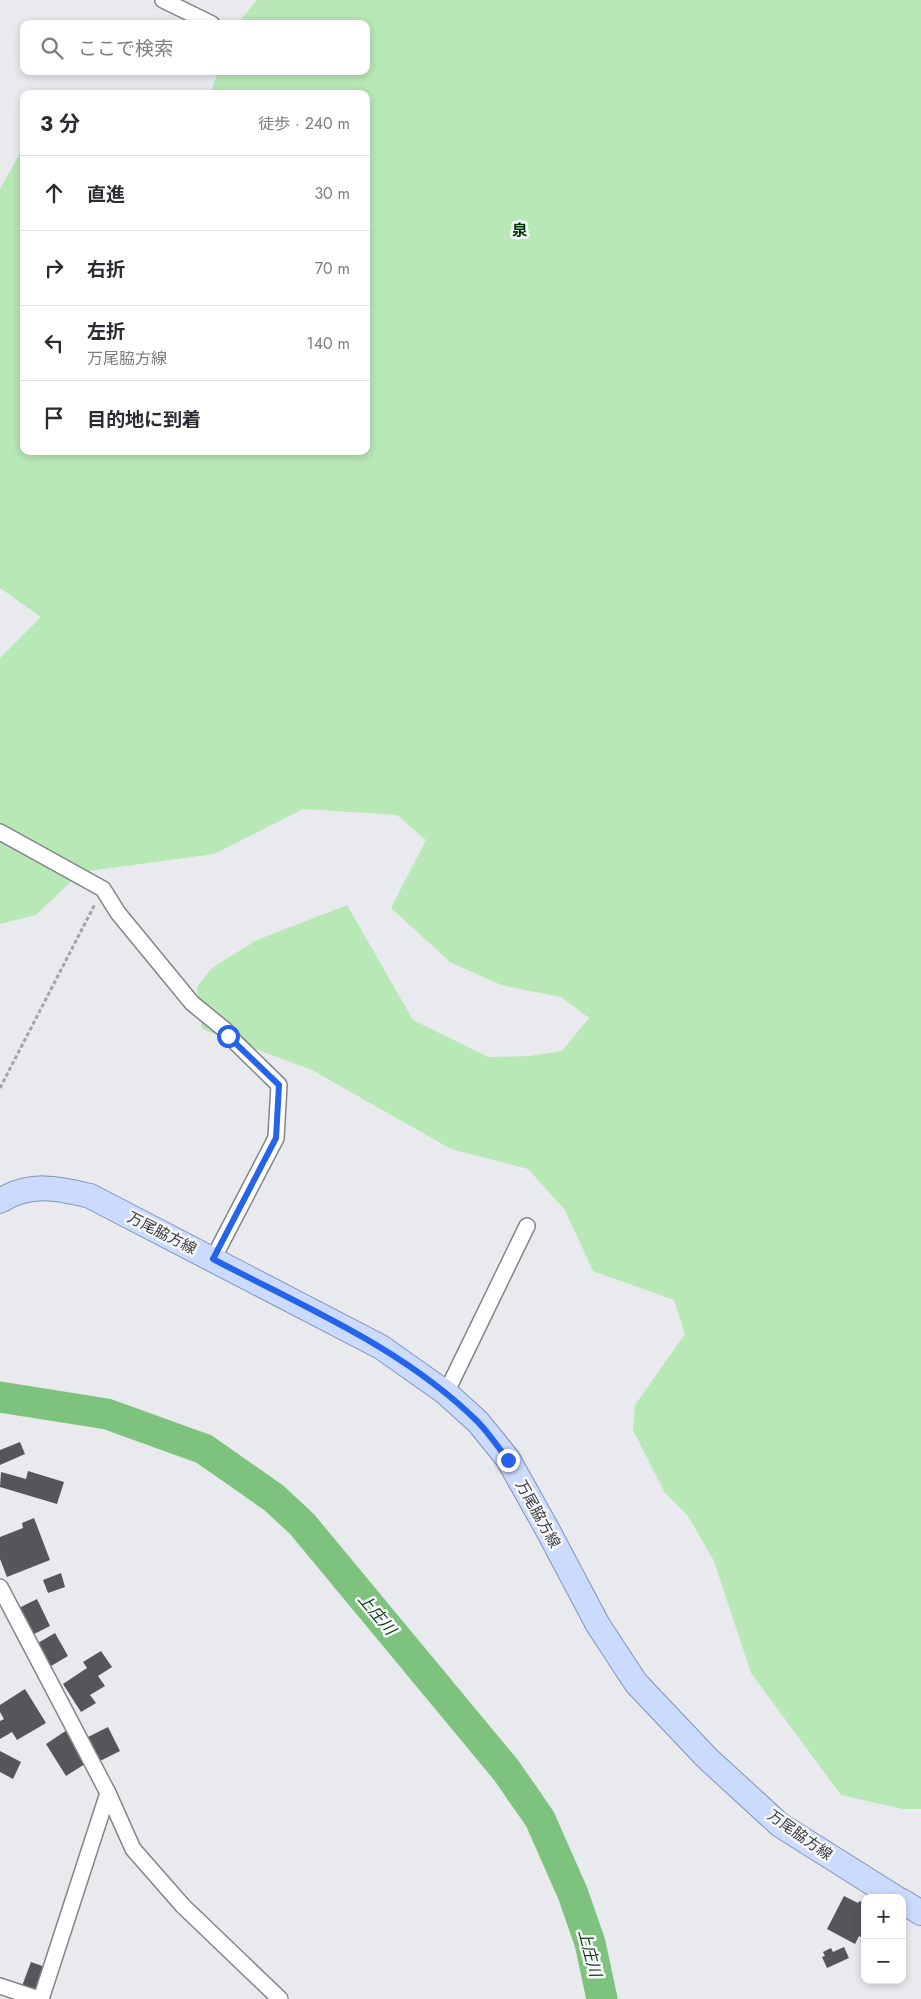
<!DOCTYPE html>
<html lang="ja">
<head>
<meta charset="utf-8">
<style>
	body { margin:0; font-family:Jost,"Noto Sans JP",sans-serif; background:#f7f7f7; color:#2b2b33 }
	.controls { position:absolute; right:15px; bottom:15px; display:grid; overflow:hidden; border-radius:10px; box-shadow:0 2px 8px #0003 }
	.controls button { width:45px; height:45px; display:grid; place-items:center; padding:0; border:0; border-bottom:1px solid #e1e1e2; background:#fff; color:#2b2b33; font:25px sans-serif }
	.stop { position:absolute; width:15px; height:15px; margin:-11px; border:4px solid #2563eb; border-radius:50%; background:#fff }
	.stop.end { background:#2563eb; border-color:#fff; box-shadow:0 1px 5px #0008 }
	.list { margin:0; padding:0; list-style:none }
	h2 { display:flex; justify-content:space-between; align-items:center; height:65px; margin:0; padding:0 20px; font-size:21px }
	h2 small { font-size:16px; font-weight:400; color:#7c7c81 }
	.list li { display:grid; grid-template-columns:32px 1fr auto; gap:15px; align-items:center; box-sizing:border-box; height:75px; padding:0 20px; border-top:1px solid #e1e1e2 }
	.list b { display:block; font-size:19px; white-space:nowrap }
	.list p { margin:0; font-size:16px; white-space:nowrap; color:#7c7c81 }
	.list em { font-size:16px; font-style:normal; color:#7c7c81 }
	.icon { flex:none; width:28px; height:28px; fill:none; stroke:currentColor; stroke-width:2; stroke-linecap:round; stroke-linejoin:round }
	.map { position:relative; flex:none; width:921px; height:1999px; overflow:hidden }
	.search { position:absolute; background:#fff; box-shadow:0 2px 8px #0003; left:20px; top:20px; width:350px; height:55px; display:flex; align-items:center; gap:12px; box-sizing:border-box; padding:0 18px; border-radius:10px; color:#7c7c81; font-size:19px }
	.panel { position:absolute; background:#fff; box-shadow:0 2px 8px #0003; left:20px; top:90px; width:350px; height:365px; border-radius:10px }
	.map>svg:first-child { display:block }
	.green { fill:#b8e8b6 }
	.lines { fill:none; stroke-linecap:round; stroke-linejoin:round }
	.river { stroke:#7ec37d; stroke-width:31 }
	.building { fill:#55565a }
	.minor-casing { stroke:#838589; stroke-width:18 }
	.primary-casing { stroke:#8293b9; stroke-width:26 }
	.path { stroke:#a1a3a5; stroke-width:3; stroke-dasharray:4 2.5; stroke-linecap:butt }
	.minor { stroke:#fff; stroke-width:15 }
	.primary { stroke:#cbdbfe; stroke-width:24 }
	.route { stroke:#2563eb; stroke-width:6 }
	.labels { text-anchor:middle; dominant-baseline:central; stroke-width:5; stroke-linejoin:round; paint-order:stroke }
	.street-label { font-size:15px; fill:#393a3b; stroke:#f5f7fb }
	.neighbourhood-label { font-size:16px; font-weight:bold; fill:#013c07; stroke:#f5f7fb }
	.water-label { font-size:16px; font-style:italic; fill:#0a3d0e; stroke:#f5f7fb }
</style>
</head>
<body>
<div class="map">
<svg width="921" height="1999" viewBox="0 0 921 1999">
	<rect width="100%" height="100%" fill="#e8eaee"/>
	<path class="green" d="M257,0H921V1809H903L841,1795L751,1673L714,1561L688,1516L665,1493L633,1430L635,1405L685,1334L674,1300L593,1271L565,1210L528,1169L451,1149L312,1070L202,1029L197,987L212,968L257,940L347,905L413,1020L488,1057L530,1056L562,1051L589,1018L561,997L501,985L450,962L391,908L426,840L397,815L303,809L214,854L81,872L36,915L0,924V658L41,617L0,588V189L24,146V451H366V94H208L211,92L218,71H366V24H237Z"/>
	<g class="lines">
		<path class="river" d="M0,1397L107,1414L204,1449L274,1498L302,1524L506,1770L540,1819L573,1894L590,1943L602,1999"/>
	</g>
	<g class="building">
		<path d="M20,1442L25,1454L0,1465V1450Z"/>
		<path d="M28,1471L64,1482L57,1504L0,1487L1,1472L26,1479Z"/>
		<path d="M34,1518L50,1560L7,1577L0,1559V1537L23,1528L22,1523Z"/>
		<path d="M61,1573L65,1587L48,1593L43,1580Z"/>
		<path d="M37,1599L50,1626L30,1636L17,1609Z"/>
		<path d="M55,1633L68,1656L51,1666L38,1643Z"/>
		<path d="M101,1651L112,1667L98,1676L105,1686L90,1695L96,1703L81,1712L63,1684L87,1668L83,1662Z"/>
		<path d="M25,1689L46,1723L17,1740L12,1732L0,1739V1721L4,1719L0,1712V1705Z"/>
		<path d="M108,1727L120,1751L100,1761L88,1737Z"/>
		<path d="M67,1730L88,1762L66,1776L46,1744Z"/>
		<path d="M0,1751L21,1762L13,1779L0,1772Z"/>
		<path d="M844,1896L858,1903L860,1901L865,1904V1939L859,1936L855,1944L827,1929Z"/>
		<path d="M844,1947L849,1958L827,1968L822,1957L825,1956L823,1952L831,1948L833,1952Z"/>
		<path d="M31,1962L45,1967L36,1991L22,1986Z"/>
	</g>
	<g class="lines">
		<g class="minor-casing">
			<g id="minor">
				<path d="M163,0L212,24"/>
				<path d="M0,832L103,889L118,913L192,1003L225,1030L229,1036L279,1085L276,1138L213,1259"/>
				<path d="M446,1393L527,1226"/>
				<path d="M0,1587L108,1793L133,1849L183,1906L280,1999"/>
				<path d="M0,1986L39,1999"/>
				<path d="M41,1999L108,1793"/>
			</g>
		</g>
		<g class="primary-casing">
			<g id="primary">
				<path d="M0,1201C29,1182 58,1188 90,1196L381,1347L446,1393L478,1422L508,1459L546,1527L598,1625L636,1683L707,1758L780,1825L896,1898"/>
				<path d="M902,1901L921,1913"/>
			</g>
		</g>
		<path class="path" d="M0,1088L95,904"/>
		<use href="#minor" class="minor"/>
		<use href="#primary" class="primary"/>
	</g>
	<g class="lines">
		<path class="route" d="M228,1036L279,1085L276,1138L213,1259C304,1307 403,1348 477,1421C488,1432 498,1447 508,1460"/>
	</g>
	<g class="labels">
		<g class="street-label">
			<text transform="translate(162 1233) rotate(27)">万尾脇方線</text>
			<text transform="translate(538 1514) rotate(61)">万尾脇方線</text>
			<text transform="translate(800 1835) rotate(35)">万尾脇方線</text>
		</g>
		<g class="neighbourhood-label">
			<text x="520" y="230">泉</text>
		</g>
		<g class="water-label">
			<text transform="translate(377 1614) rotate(50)">上庄川</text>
			<text transform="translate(590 1953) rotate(75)">上庄川</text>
		</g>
	</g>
</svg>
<div class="controls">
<button>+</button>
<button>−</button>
</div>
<div class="stop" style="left:228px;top:1036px"></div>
<div class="stop end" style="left:508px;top:1460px"></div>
<div class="search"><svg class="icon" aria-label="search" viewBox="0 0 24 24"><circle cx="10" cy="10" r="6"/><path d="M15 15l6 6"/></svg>ここで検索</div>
<section class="panel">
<h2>3 分<small>徒歩 · 240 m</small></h2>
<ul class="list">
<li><svg class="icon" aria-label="ahead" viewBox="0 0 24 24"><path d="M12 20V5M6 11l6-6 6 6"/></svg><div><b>直進</b></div><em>30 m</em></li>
<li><svg class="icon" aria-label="right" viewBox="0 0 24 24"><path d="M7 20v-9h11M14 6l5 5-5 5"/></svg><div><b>右折</b></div><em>70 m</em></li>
<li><svg class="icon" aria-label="left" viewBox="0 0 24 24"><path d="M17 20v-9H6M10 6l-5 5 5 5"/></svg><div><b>左折</b><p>万尾脇方線</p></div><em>140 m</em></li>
<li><svg class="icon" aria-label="arrive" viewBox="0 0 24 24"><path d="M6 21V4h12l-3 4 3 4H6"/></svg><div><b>目的地に到着</b></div></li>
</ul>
</section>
</div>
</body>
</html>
